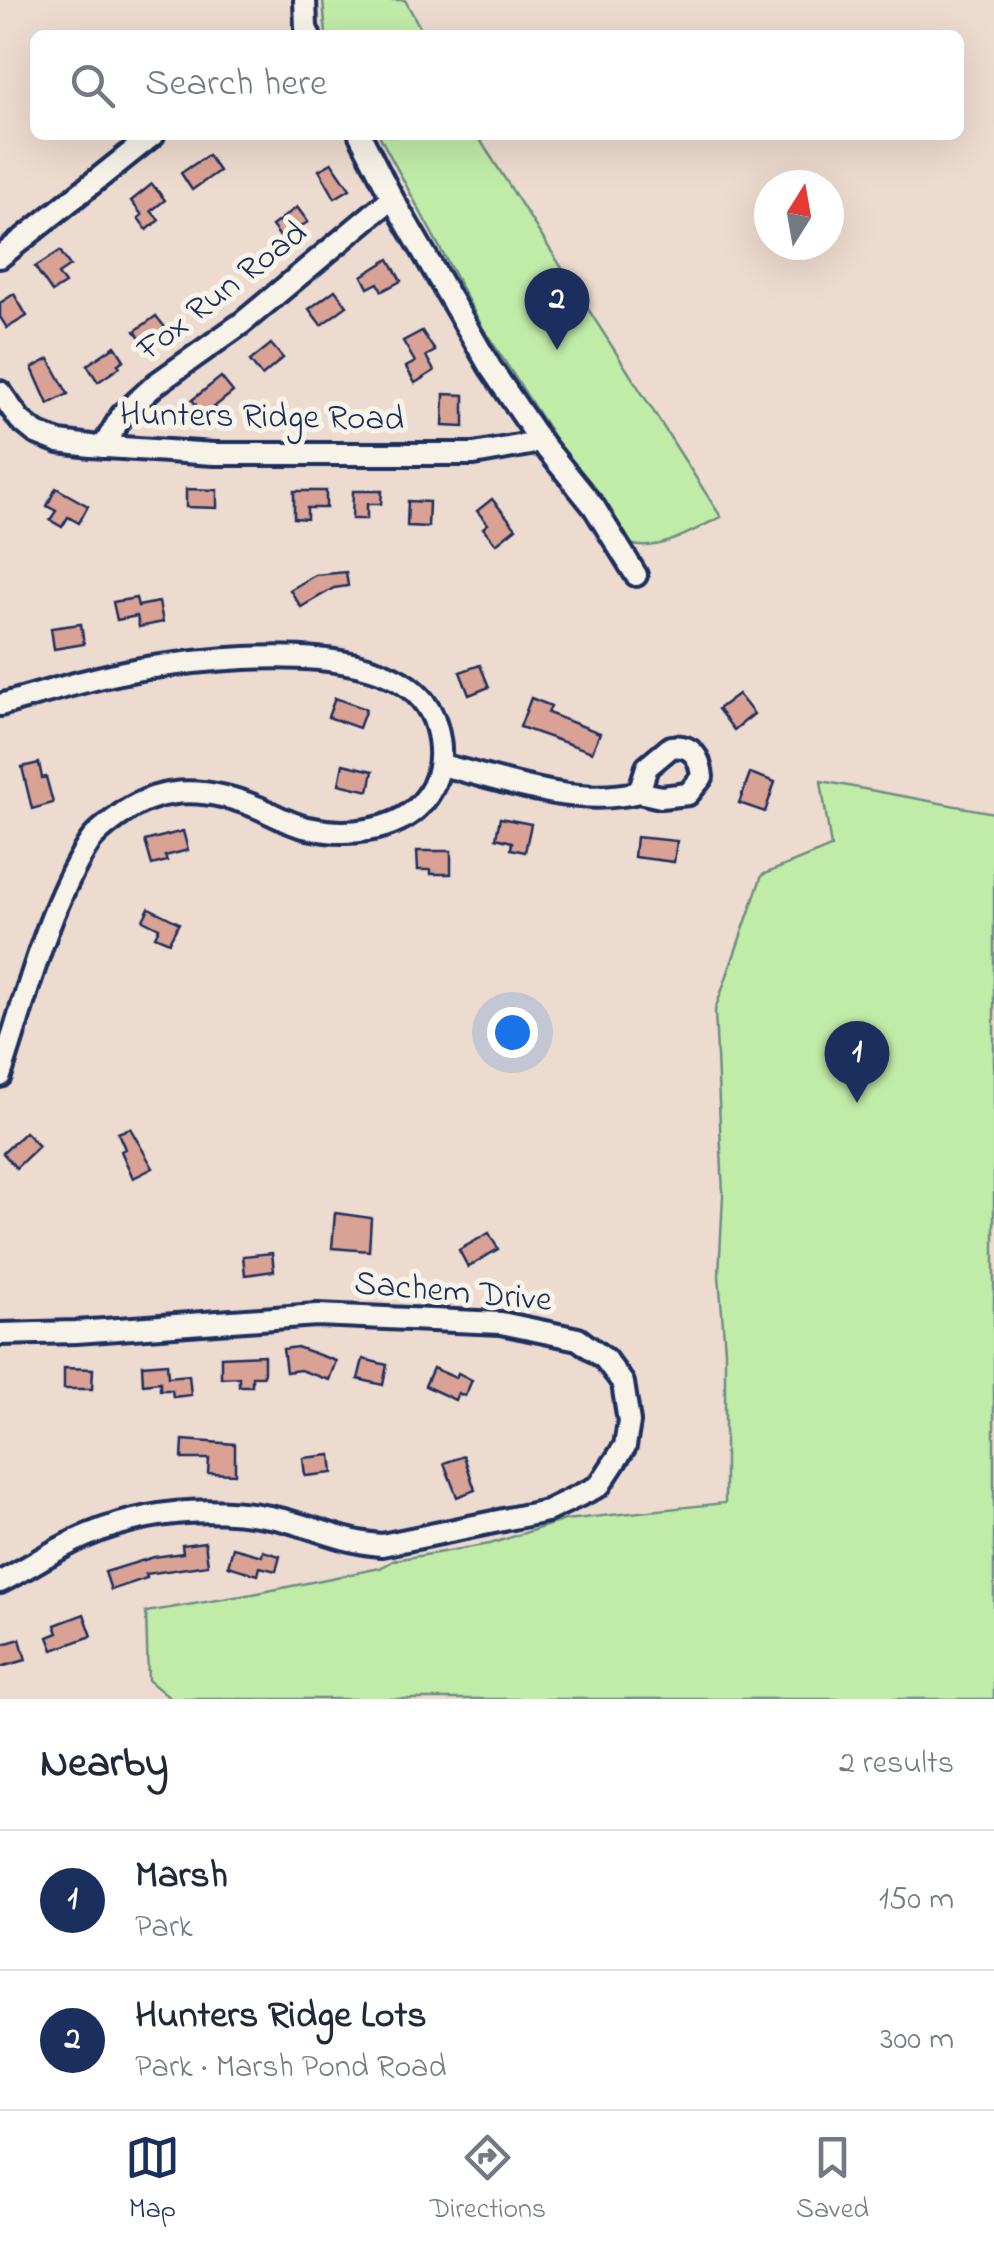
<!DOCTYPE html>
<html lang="en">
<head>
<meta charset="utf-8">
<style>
	body { margin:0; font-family:"Indie Flower",sans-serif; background:#f2f2f3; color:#1f2937 }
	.compass { position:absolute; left:754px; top:170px; width:90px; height:90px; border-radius:50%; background:#fff; box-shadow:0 10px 40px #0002; rotate:11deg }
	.you { position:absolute; left:512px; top:1032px; width:35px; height:35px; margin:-25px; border:8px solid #fff; border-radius:50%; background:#1a73e8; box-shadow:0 0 0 15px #1a73e833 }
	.badge { display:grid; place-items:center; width:65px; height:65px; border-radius:50%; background:#1b2f5e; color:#fff; font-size:32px; font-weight:700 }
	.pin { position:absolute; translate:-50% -82px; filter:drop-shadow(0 2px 5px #0008) }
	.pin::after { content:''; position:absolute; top:52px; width:35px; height:30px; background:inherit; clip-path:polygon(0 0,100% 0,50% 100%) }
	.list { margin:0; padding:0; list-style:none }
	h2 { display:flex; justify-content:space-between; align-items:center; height:130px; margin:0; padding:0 40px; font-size:42px }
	h2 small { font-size:32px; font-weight:400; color:#747a83 }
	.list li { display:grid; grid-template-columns:65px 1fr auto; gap:30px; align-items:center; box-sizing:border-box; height:140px; padding:0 40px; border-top:2px solid #e0e1e3 }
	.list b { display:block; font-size:38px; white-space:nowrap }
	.list p { margin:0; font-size:32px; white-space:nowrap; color:#747a83 }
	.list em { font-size:32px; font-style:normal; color:#747a83 }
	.icon { flex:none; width:55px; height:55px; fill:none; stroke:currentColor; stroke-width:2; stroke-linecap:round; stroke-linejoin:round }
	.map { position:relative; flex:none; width:994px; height:1699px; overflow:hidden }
	.search { position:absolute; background:#fff; box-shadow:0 10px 40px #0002; left:30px; right:30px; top:30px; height:110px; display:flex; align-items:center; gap:25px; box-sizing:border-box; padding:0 35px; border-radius:15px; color:#747a83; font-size:38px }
	.sheet { height:410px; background:#fff }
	nav { display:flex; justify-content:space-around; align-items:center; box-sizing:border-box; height:140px; border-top:2px solid #e0e1e3; background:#fff; font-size:28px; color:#747a83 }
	nav a { display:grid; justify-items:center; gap:5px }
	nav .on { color:#1b2f5e }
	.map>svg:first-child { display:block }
	.green { fill:#c1eca8; stroke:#6e8e83; stroke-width:2.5 }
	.building { fill:#daa294; stroke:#1b2f5e; stroke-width:2.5 }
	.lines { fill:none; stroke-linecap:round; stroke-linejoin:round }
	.minor-casing { stroke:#1b2f5e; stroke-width:28 }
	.minor { stroke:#f7f3e8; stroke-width:20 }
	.labels { text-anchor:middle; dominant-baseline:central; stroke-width:10; stroke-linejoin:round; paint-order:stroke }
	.street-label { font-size:35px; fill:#1b2f5e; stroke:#f7f3e8 }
</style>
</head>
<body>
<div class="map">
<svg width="994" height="1699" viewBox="0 0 994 1699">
	<rect width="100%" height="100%" fill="#eedbcf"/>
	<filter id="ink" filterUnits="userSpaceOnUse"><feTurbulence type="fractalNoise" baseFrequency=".01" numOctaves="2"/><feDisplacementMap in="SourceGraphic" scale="20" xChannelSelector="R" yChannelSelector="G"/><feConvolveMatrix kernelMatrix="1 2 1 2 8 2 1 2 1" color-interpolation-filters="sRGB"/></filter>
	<g filter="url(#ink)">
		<g class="green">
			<path d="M323,0H405L424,35H326Z"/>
			<path d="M379,135H477L721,517C692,530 650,560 620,539L483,328Z"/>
			<path d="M821,781L994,813V1699H171L148,1680L146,1612L253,1594L380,1568L395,1560L490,1544L565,1520L725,1503V1350L719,1276L723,1195L715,1010L762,875L831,847Z"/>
		</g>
		<g class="building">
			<path d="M208,155L219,171L192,190L181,173Z"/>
			<path d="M332,163L350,189L335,198L319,170Z"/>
			<path d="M152,184L165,200L151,211L159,220L147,230L138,218L142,215L131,201Z"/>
			<path d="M297,207L308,222L281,238L272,226Z"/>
			<path d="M60,251L70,266L58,274L65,284L52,292L35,267Z"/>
			<path d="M389,259L401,281L382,291L378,283L368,288L362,276Z"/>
			<path d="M335,290L347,306L321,325L309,309Z"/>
			<path d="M14,294L27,316L7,328L0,317V303Z"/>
			<path d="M156,316L168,331L147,347L135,331Z"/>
			<path d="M422,331L435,351L426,356L434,371L415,383L406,367L415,362L403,341Z"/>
			<path d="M271,344L283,358L262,376L250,361Z"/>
			<path d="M115,346L124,360L118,364L120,367L98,382L87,365Z"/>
			<path d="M49,359L68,394L48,404L32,368Z"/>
			<path d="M221,377L233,392L214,407L220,413L210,421L192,400Z"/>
			<path d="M444,394L464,395V427L443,426Z"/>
			<path d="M56,488L88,506L79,523L68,517L62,527L50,520L56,511L47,506Z"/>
			<path d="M186,489L217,490V508L186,507Z"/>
			<path d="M294,491H326V508H307V519L294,518Z"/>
			<path d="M353,491H382L381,504H367V519H352Z"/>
			<path d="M492,499L516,528L496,544L483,528L488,524L477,511Z"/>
			<path d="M408,501L429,502L428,527L407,526Z"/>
			<path d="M346,572L348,586L334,588L301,607L290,590L315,575Z"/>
			<path d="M136,598L138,606L159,602L163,622L139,627L137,616L117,620L113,602Z"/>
			<path d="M81,624L84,644L54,649L51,628Z"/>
			<path d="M480,665L489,687L469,695L460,672Z"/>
			<path d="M738,694L754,714L734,730L718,709Z"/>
			<path d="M335,698L366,709L359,728L328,717Z"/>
			<path d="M531,698L551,706L548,713L600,733L592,752L520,727Z"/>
			<path d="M39,763L42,778L46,777L53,803L32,809L22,767Z"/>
			<path d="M343,764L373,771L369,791L339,784Z"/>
			<path d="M750,773L775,782L765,812L739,803Z"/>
			<path d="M500,818L531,824L525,852L511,849L512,842L496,838Z"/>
			<path d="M183,831L188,850L165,856L167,861L152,865L145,841Z"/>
			<path d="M636,837L677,841L674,862L634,857Z"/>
			<path d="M417,851H451V874H431V870H418Z"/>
			<path d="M149,908L179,923L169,942L155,936L159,928L143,920Z"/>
			<path d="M130,1128L153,1168L133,1178L121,1151L125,1149L118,1133Z"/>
			<path d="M25,1132L39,1146L16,1168L3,1153Z"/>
			<path d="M335,1213L371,1218L369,1251L332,1248Z"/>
			<path d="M489,1233L498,1249L468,1267L459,1250Z"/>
			<path d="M272,1253L274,1271L245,1275L243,1256Z"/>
			<path d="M297,1347L336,1361L329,1380L300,1370L286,1372L283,1349Z"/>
			<path d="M264,1355V1376H252V1386H239V1377L221,1378V1357Z"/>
			<path d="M363,1359L387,1365L383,1385L358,1379Z"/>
			<path d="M167,1363L168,1377L189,1375L191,1395L173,1397L172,1390H160V1382L143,1384L142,1365Z"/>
			<path d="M64,1368L93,1369L92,1389H64Z"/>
			<path d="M433,1368L456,1378L458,1373L472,1380L465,1396L458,1393L455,1400L425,1386Z"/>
			<path d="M183,1440L235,1444V1474L208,1473L209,1459H182Z"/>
			<path d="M331,1455L333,1473L305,1476L303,1458Z"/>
			<path d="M464,1456L475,1490L457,1497L444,1463Z"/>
			<path d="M205,1542L208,1565L146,1574L147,1578L111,1590L105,1572L154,1557L183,1553L182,1545Z"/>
			<path d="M233,1548L262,1556L263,1551L280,1556L276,1571L260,1567L258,1575L228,1566Z"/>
			<path d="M84,1614L92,1636L53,1650L48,1637L58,1633L55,1625Z"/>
			<path d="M20,1639L26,1660L0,1667V1645Z"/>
		</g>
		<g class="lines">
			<g class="minor-casing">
				<g id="minor">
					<path d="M305,0L306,28L309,35"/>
					<path d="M360,135L392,198L490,367L541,442L594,507L636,575"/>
					<path d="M0,257L153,135"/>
					<path d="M0,392L20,420L36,433L59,442L91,446L214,454H474L541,442"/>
					<path d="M103,447L122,415L156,384L242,323L392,198"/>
					<path d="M0,705C55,690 112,671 169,665C239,656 411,638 436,726C444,753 441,782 421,804C394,833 344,836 308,828C291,825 275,815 259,808C213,789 165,783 123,813C111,822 97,831 89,843C47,908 25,1002 0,1076"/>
					<path d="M441,765C504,780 574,808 639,792L647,767L671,747C692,744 700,757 702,777L688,794L661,797L639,792"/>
					<path d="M0,1334L76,1332L317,1315L501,1323L578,1339L605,1359L623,1383L629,1422L625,1446L599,1486L547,1511L382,1545C342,1543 309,1524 270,1517C209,1506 146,1511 88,1535C58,1547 30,1567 0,1582"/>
				</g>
			</g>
			<use href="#minor" class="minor"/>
		</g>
	</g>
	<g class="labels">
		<g class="street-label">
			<text transform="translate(223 292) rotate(-38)">Fox Run Road</text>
			<text transform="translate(262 418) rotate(1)">Hunters Ridge Road</text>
			<text transform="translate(453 1293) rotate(5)">Sachem Drive</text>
		</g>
	</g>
</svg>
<svg class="compass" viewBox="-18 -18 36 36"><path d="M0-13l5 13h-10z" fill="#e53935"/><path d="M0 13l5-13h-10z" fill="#747a83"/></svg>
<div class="you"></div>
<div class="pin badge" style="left:857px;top:1103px">1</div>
<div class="pin badge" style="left:557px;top:350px">2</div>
<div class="search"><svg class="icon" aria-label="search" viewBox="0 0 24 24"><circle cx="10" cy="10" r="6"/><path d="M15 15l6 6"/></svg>Search here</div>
</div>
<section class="sheet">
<h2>Nearby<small>2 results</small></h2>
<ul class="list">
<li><span class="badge">1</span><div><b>Marsh</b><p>Park</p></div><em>150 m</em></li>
<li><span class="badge">2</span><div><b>Hunters Ridge Lots</b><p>Park · Marsh Pond Road</p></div><em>300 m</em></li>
</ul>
</section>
<nav>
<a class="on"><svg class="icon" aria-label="map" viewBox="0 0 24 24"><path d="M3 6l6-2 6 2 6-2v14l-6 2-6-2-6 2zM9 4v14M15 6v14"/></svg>Map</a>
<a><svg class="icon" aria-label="directions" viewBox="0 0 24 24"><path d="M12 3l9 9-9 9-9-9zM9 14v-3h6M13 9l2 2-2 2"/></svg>Directions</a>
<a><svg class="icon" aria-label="saved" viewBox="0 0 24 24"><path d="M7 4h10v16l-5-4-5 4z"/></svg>Saved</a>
</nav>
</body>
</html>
